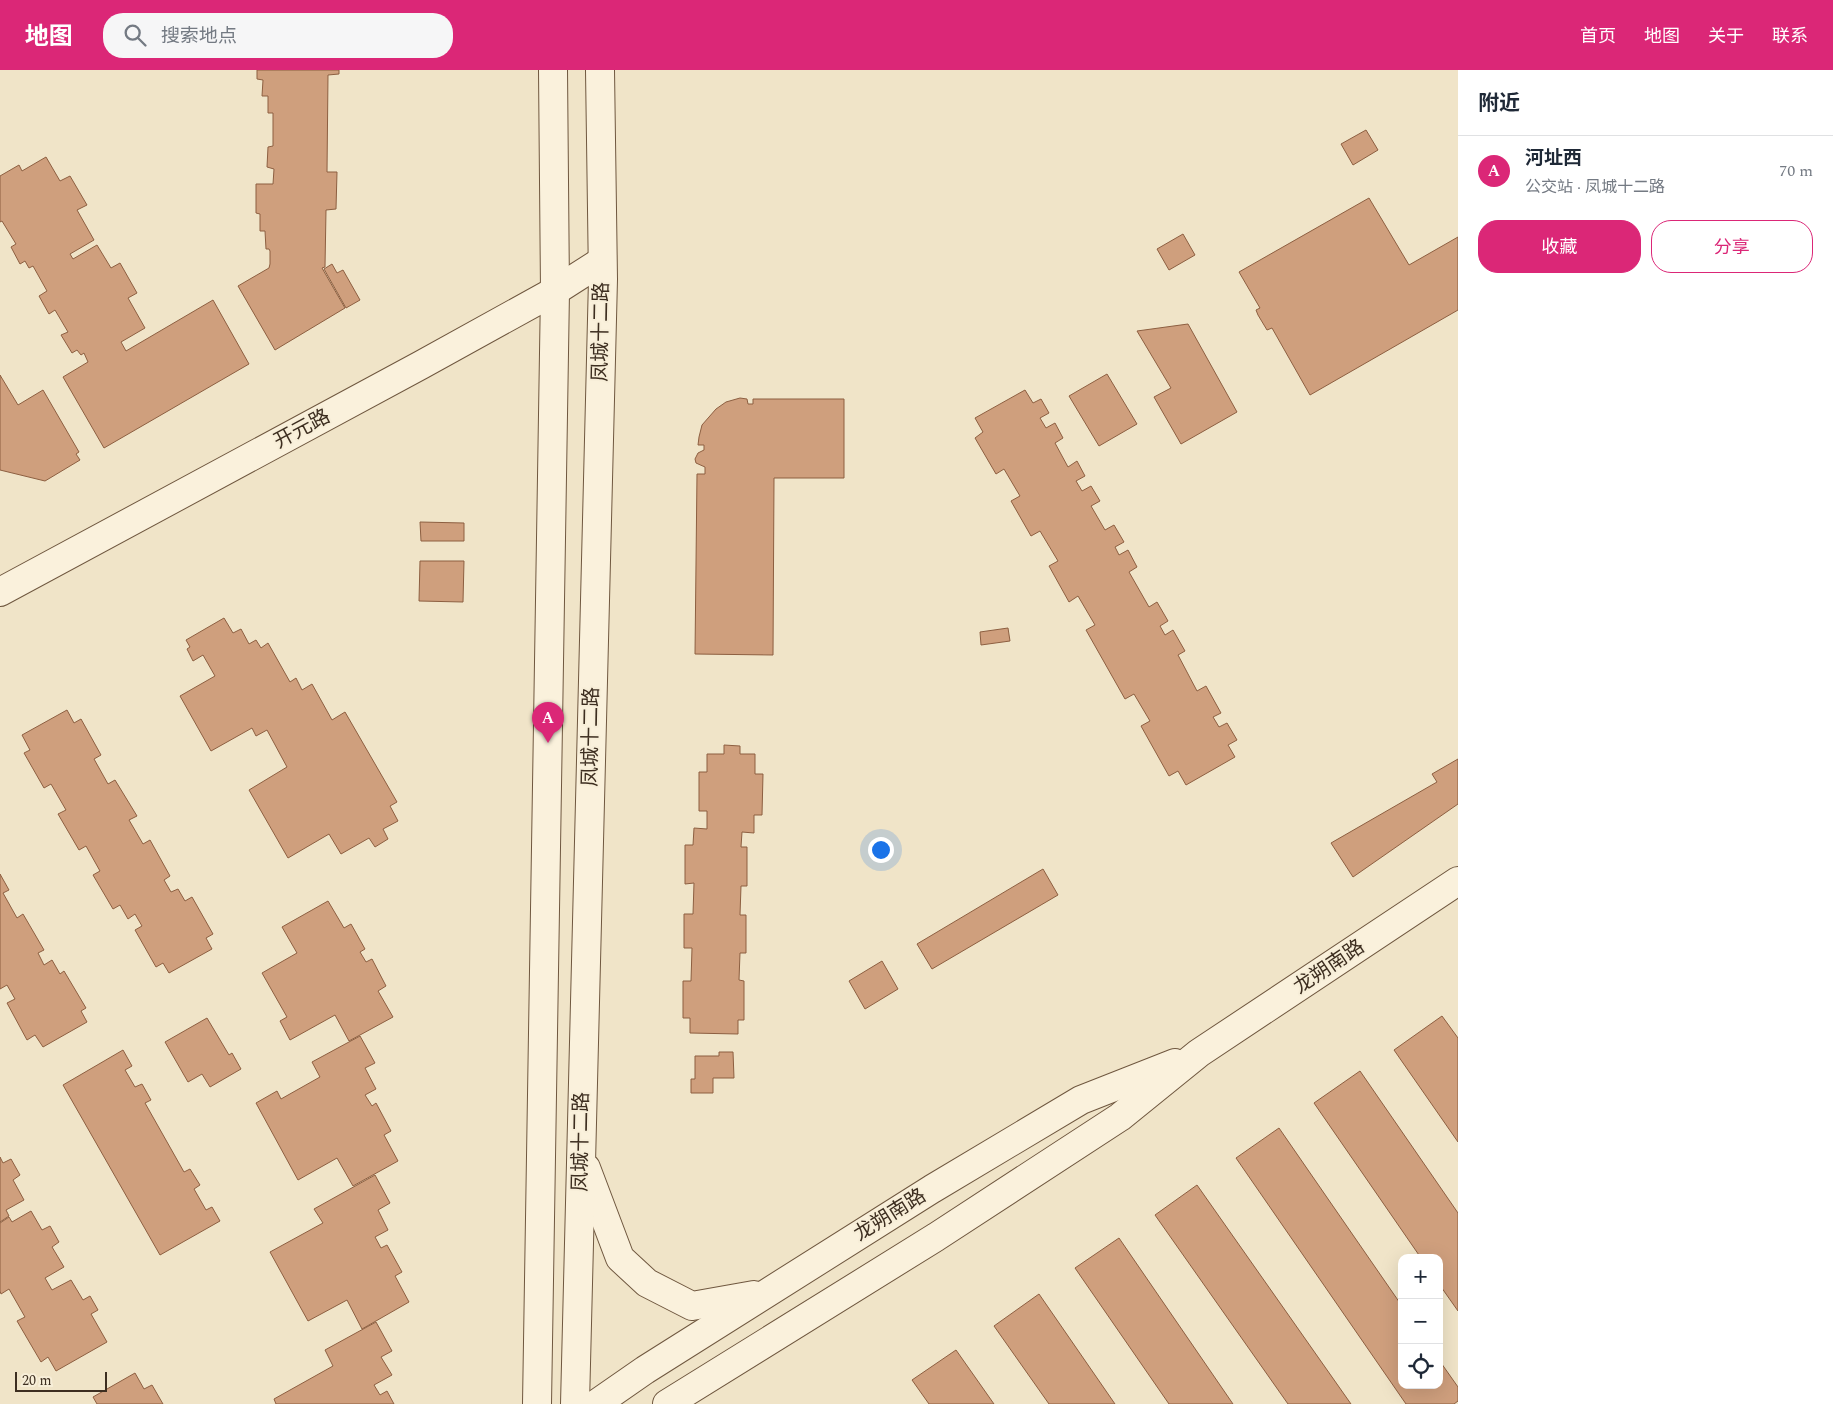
<!DOCTYPE html>
<html lang="zh">
<head>
<meta charset="utf-8">
<style>
	body { margin:0; font-family:Spectral,"Noto Sans SC",serif; background:#f6f6f7; color:#1f2937 }
	.controls { position:absolute; right:15px; bottom:15px; display:grid; overflow:hidden; border-radius:10px; box-shadow:0 5px 20px #0002 }
	.controls button { width:45px; height:45px; display:grid; place-items:center; padding:0; border:0; border-bottom:1px solid #e0e1e3; background:#fff; color:#1f2937; font:25px sans-serif }
	.scale { position:absolute; left:15px; bottom:12px; width:92px; box-sizing:border-box; padding-left:5px; border:2px solid #3d2e20; border-top:0; font-size:14px; line-height:18px; white-space:nowrap; color:#3d2e20; -webkit-text-stroke:4px #f7eed8; paint-order:stroke }
	.you { position:absolute; left:880px; top:779px; width:18px; height:18px; margin:-12px; border:4px solid #fff; border-radius:50%; background:#1a73e8; box-shadow:0 0 0 8px #1a73e833 }
	.badge { display:grid; place-items:center; width:32px; height:32px; border-radius:50%; background:#db2777; color:#fff; font-size:16px; font-weight:700 }
	.pin { position:absolute; translate:-50% -41px; filter:drop-shadow(0 1px 2px #0008) }
	.pin::after { content:''; position:absolute; top:26px; width:18px; height:15px; background:inherit; clip-path:polygon(0 0,100% 0,50% 100%) }
	.list { margin:0; padding:0; list-style:none }
	h2 { display:flex; justify-content:space-between; align-items:center; height:65px; margin:0; padding:0 20px; font-size:21px }
	h2 small { font-size:16px; font-weight:400; color:#747a83 }
	.list li { display:grid; grid-template-columns:32px 1fr auto; gap:15px; align-items:center; box-sizing:border-box; height:70px; padding:0 20px; border-top:1px solid #e0e1e3 }
	.list b { display:block; font-size:19px; white-space:nowrap }
	.list p { margin:0; font-size:16px; white-space:nowrap; color:#747a83 }
	.list em { font-size:16px; font-style:normal; color:#747a83 }
	.actions { display:flex; gap:10px; padding:15px 20px }
	.actions a { flex:1; padding:11px 0; border:1px solid #db2777; border-radius:20px; text-align:center; font-size:18px; color:#db2777 }
	.actions .main { background:#db2777; color:#fff }
	.icon { flex:none; width:28px; height:28px; fill:none; stroke:currentColor; stroke-width:2; stroke-linecap:round; stroke-linejoin:round }
	.map { position:relative; flex:none; width:1458px; height:1334px; overflow:hidden }
	header { display:flex; align-items:center; gap:30px; box-sizing:border-box; height:70px; padding:0 25px; background:#db2777; color:#fff }
	header strong { font-size:24px }
	nav { display:flex; gap:28px; margin-inline-start:auto; font-size:18px }
	.search { width:350px; height:45px; background:#f6f6f7; display:flex; align-items:center; gap:12px; box-sizing:border-box; padding:0 18px; border-radius:20px; color:#747a83; font-size:19px }
	main { display:flex }
	aside { flex:1; background:#fff }
	.map>svg:first-child { display:block }
	.building { fill:#cf9f7d; stroke:#8d5f41 }
	.lines { fill:none; stroke-linecap:round; stroke-linejoin:round }
	.secondary-casing { stroke:#6f573f; stroke-width:30 }
	.secondary { stroke:#faf1dc; stroke-width:28 }
	.labels { text-anchor:middle; dominant-baseline:central; stroke-width:4; stroke-linejoin:round; paint-order:stroke }
	.street-label { font-size:20px; fill:#3d2e20; stroke:#f7eed8 }
</style>
</head>
<body>
<header>
<strong>地图</strong>
<div class="search"><svg class="icon" aria-label="search" viewBox="0 0 24 24"><circle cx="10" cy="10" r="6"/><path d="M15 15l6 6"/></svg>搜索地点</div>
<nav><a>首页</a><a>地图</a><a>关于</a><a>联系</a></nav>
</header>
<main>
<div class="map">
<svg width="1458" height="1334" viewBox="0 0 1458 1334">
	<rect width="100%" height="100%" fill="#f0e4c8"/>
	<g class="building">
		<path d="M257,0H339V4L328,5L327,102H337L336,139L326,140L325,197L322,198L345,238L275,280L238,216L269,198L270,194V181L269,179H266L265,161H260V144L256,143V114H273L274,99L267,97L268,77L273,76V43H268V26H262L263,10L257,9Z"/>
		<path d="M1366,60L1378,80L1353,95L1341,74Z"/>
		<path d="M46,87L60,111L70,106L87,135L77,140L94,170L70,184L73,189L97,175L111,198L120,193L137,223L128,228L145,258L121,272L126,281L213,230L249,294L104,378L63,307L88,292L84,283L81,285L77,280L72,283L61,265L68,262L55,240L49,244L39,226L47,221L33,196L29,198L25,191L20,194L11,177L16,174L2,151L0,152V106L19,95L22,101Z"/>
		<path d="M1369,128L1409,195L1458,167V240L1310,325L1272,258L1267,260L1258,245L1256,240L1260,238L1239,202Z"/>
		<path d="M1183,164L1195,185L1169,200L1157,179Z"/>
		<path d="M332,194L337,203L343,200L360,230L346,238L324,199Z"/>
		<path d="M1188,254L1237,342L1181,374L1154,327L1171,318L1137,261Z"/>
		<path d="M1107,304L1137,354L1099,376L1069,326Z"/>
		<path d="M0,305L18,335L43,320L79,382L76,384L80,390L45,411L0,400Z"/>
		<path d="M1025,320L1033,333L1041,329L1049,343L1040,348L1046,358L1055,353L1063,368L1055,373L1068,397L1077,391L1085,406L1076,411L1082,421L1091,416L1100,431L1091,436L1105,460L1114,455L1124,472L1115,477L1119,485L1128,480L1137,497L1129,502L1149,537L1157,532L1168,551L1160,556L1165,565L1173,560L1185,581L1178,585L1197,621L1206,616L1221,643L1213,647L1219,657L1227,653L1237,670L1228,675L1235,687L1186,715L1178,701L1169,706L1141,656L1150,651L1134,624L1125,629L1086,560L1095,555L1078,526L1069,532L1049,496L1058,491L1040,461L1031,466L1011,431L1020,426L1004,399L996,404L975,368L983,362L975,348Z"/>
		<path d="M740,328L747,329L748,334H753V329H844V408H774L773,585L695,584L697,404H705V397L696,393L695,389L698,383L704,380V375H698L699,367L702,355L716,339L726,332Z"/>
		<path d="M420,452L464,453V471H421Z"/>
		<path d="M420,491H464L463,532L419,531Z"/>
		<path d="M224,548L233,563L241,559L249,574L256,570L261,578L268,573L290,612L296,608L302,620L312,614L332,650L345,642L397,732L390,736L398,751L383,759L388,769L375,777L369,768L341,784L329,764L288,788L249,720L287,697L267,660L256,666L252,658L211,681L180,626L215,606L203,585L193,591L187,579L190,577L186,570Z"/>
		<path d="M1008,558L1010,571L981,575L980,562Z"/>
		<path d="M67,640L74,653L81,649L101,685L94,689L108,714L115,710L137,746L129,750L143,774L150,770L170,806L164,810L171,822L178,819L185,831L192,827L213,864L206,868L212,879L169,903L163,893L156,897L135,860L142,856L135,844L128,849L120,835L113,839L93,805L100,801L86,776L79,780L58,744L66,740L51,714L44,718L24,683L30,680L22,665Z"/>
		<path d="M724,675L740,676V684H755V704H763L762,745H754V763L742,762L741,777H747V816H741L740,845H746V883H740L739,910L744,911V950H738V964L690,963V948H683V911H691L692,878H684V844H693L694,813L685,814V775H693L694,758L707,759V741H699V702H707V684H724Z"/>
		<path d="M1458,689V734L1353,807L1331,773L1437,712L1432,704Z"/>
		<path d="M1043,799L1058,825L932,899L917,874Z"/>
		<path d="M0,804L9,820L3,823L17,848L23,844L44,880L38,883L44,895L52,890L60,904L64,901L86,938L81,941L87,952L43,977L35,965L27,970L7,933L15,929L7,915L0,919Z"/>
		<path d="M328,831L344,858L351,854L365,879L360,882L366,892L372,889L386,916L378,921L393,947L349,971L335,945L290,970L280,951L287,947L262,903L297,883L282,857Z"/>
		<path d="M882,891L898,919L865,939L849,911Z"/>
		<path d="M1442,946L1458,968V1072L1394,980Z"/>
		<path d="M207,948L229,985L232,983L241,999L210,1017L202,1004L188,1012L165,972Z"/>
		<path d="M360,966L375,993L365,998L376,1019L365,1025L372,1036L376,1033L391,1061L384,1065L398,1091L353,1116L337,1088L298,1110L256,1033L277,1021L281,1029L320,1007L312,992Z"/>
		<path d="M123,980L132,996L125,1000L135,1017L142,1014L151,1030L145,1033L184,1102L190,1099L200,1115L194,1119L206,1140L212,1137L220,1151L160,1185L63,1015Z"/>
		<path d="M719,982H733L734,1008H713V1023H691V1009H695V986H719Z"/>
		<path d="M1360,1001L1458,1143V1241L1439,1214V1188H1421L1314,1033Z"/>
		<path d="M1279,1058L1402,1236V1315H1439V1290L1458,1317V1331L1454,1334H1406L1236,1088Z"/>
		<path d="M0,1087L3,1093L11,1089L20,1105L13,1110L24,1130L6,1140L9,1146L0,1152Z"/>
		<path d="M375,1105L390,1133L378,1140L388,1160L375,1167L381,1178L387,1175L402,1202L395,1206L409,1232L362,1259L347,1230L308,1251L270,1182L323,1153L314,1139Z"/>
		<path d="M1197,1115L1351,1334H1288L1155,1145Z"/>
		<path d="M31,1141L42,1160L50,1156L59,1172L52,1177L64,1197L45,1208L52,1220L71,1210L83,1230L90,1226L98,1240L91,1244L107,1272L56,1301L48,1287L41,1292L17,1251L25,1247L9,1219L1,1224L0,1221V1153L9,1147L12,1152Z"/>
		<path d="M1119,1168L1233,1334H1169L1075,1198Z"/>
		<path d="M1039,1224L1115,1334H1049L994,1256Z"/>
		<path d="M376,1252L392,1281L381,1287L392,1305L374,1315L380,1325L387,1321L394,1334H276L274,1329L333,1296L325,1280Z"/>
		<path d="M956,1280L994,1334H929L912,1310Z"/>
		<path d="M135,1303L144,1319L152,1315L163,1334H97L93,1327Z"/>
	</g>
	<g class="lines">
		<g class="secondary-casing">
			<g id="secondary">
				<path d="M0,522L421,295L555,221L602,191"/>
				<path d="M586,1098L620,1188L647,1213L692,1236L754,1225"/>
				<path d="M537,1334L555,221L553,0"/>
				<path d="M575,1334L603,209L600,0"/>
				<path d="M596,1334L645,1300L932,1119L1081,1030L1175,993"/>
				<path d="M667,1334L936,1167L1120,1047L1199,983L1458,811"/>
			</g>
		</g>
		<use href="#secondary" class="secondary"/>
	</g>
	<g class="labels">
		<g class="street-label">
			<text transform="translate(601 262) rotate(-89)">凤城十二路</text>
			<text transform="translate(302 359) rotate(-28)">开元路</text>
			<text transform="translate(591 667) rotate(-89)">凤城十二路</text>
			<text transform="translate(1329 897) rotate(-34)">龙朔南路</text>
			<text transform="translate(581 1072) rotate(-89)">凤城十二路</text>
			<text transform="translate(890 1145) rotate(-32)">龙朔南路</text>
		</g>
	</g>
</svg>
<div class="controls">
<button>+</button>
<button>−</button>
<button><svg class="icon" aria-label="locate" viewBox="0 0 24 24"><circle cx="12" cy="12" r="6"/><path d="M12 2v4M12 18v4M2 12h4M18 12h4"/></svg></button>
</div>
<div class="scale">20 m</div>
<div class="you"></div>
<div class="pin badge" style="left:548px;top:673px">A</div>
</div>
<aside>
<h2>附近<small></small></h2>
<ul class="list">
<li><span class="badge">A</span><div><b>河址西</b><p>公交站 · 凤城十二路</p></div><em>70 m</em></li>
</ul>
<div class="actions"><a class="main">收藏</a><a>分享</a></div>
</aside>
</main>
</body>
</html>
